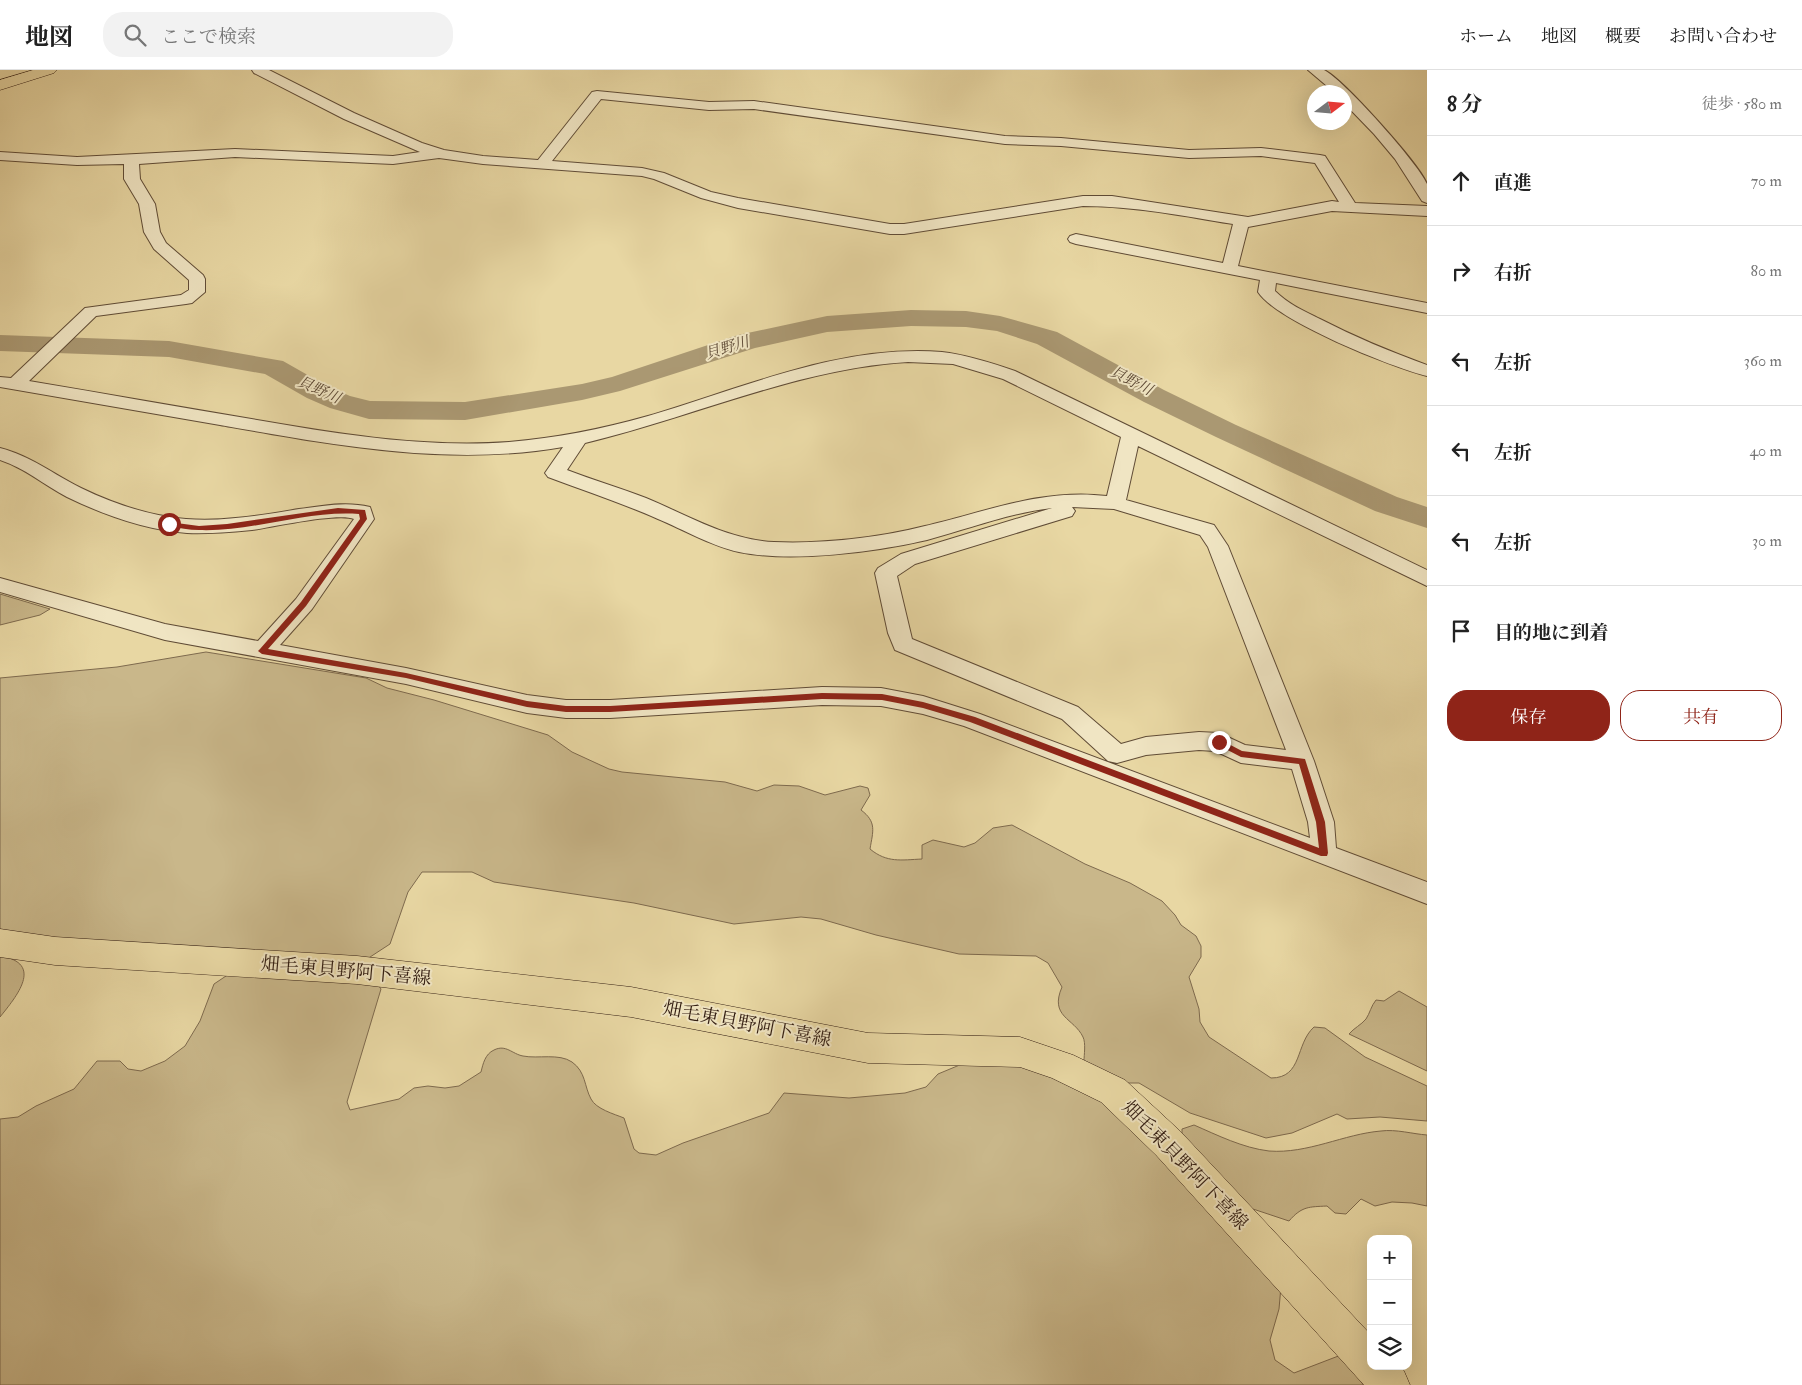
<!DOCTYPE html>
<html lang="ja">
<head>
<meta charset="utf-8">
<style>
	body { margin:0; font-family:"IM FELL Double Pica","Noto Serif JP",serif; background:#f2f2f2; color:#222 }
	.controls { position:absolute; right:15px; bottom:15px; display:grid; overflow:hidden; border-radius:10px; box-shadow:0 5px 20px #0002 }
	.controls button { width:45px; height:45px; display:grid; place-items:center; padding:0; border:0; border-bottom:1px solid #e0e0e0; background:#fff; color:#222; font:25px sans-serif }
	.compass { position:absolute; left:1307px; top:15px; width:45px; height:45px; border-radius:50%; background:#fff; box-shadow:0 5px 20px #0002; rotate:74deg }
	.stop { position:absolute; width:15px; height:15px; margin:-11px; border:4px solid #8f2418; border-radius:50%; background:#fff }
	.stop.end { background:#8f2418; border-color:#fff; box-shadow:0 1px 5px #0008 }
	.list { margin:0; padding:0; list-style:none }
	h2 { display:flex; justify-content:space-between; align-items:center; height:65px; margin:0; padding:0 20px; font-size:21px }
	h2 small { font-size:16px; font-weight:400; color:#767676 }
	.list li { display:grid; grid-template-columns:32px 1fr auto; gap:15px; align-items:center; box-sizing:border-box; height:90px; padding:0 20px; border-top:1px solid #e0e0e0 }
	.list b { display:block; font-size:19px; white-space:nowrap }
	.list em { font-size:16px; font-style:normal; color:#767676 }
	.actions { display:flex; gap:10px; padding:15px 20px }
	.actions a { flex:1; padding:11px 0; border:1px solid #8f2418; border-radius:20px; text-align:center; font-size:18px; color:#8f2418 }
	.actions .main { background:#8f2418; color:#fff }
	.icon { flex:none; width:28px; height:28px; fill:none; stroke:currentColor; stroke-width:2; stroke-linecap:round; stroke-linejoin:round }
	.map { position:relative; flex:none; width:1427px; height:1315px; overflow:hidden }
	header { display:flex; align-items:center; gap:30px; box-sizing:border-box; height:70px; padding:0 25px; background:#fff; border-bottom:1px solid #e0e0e0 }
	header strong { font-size:24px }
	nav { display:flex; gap:28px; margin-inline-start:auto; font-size:18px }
	.search { width:350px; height:45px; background:#f2f2f2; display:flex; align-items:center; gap:12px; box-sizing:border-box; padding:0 18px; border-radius:20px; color:#767676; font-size:19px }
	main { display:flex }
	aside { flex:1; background:#fff }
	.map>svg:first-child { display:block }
	.green { fill:#c9b78a; stroke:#7e6a4e }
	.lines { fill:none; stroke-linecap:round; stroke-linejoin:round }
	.river { fill:#aa9872; fill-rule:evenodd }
	.minor-casing { stroke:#604c36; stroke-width:2 }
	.major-casing { stroke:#321d12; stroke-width:1 }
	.minor { fill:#f0e5c3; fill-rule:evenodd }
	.major { fill:#e8d7a3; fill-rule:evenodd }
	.route { fill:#8f2418 }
	.labels { text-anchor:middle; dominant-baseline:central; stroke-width:4; stroke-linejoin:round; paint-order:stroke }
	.far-water-label { font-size:15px; font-style:italic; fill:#5c4834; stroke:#f0e5c3 }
	.near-street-label { font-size:19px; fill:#321d12; stroke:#f0e5c3 }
</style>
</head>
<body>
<header>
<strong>地図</strong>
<div class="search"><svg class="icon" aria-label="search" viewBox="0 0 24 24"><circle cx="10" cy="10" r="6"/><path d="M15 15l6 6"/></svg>ここで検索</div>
<nav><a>ホーム</a><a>地図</a><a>概要</a><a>お問い合わせ</a></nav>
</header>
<main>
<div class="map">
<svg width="1427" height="1315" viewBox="0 0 1427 1315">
	<rect width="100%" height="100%" fill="#e8d7a3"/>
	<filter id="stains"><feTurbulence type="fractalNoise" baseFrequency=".004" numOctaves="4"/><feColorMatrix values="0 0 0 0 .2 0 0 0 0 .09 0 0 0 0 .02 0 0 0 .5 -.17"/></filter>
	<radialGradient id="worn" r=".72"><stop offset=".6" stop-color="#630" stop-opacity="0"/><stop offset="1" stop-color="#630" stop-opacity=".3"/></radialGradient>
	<g class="green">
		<path d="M0,524L50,539L40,545L0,555Z"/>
		<path d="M206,582L366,608L387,618L434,630L548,665L572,682L609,699L622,702L725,712L757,721L774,715L799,716L825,725L860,716L868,718L870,725L861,740C877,752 873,761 870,779C887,793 901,790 922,789V775L933,770L964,777L975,773L993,758L1012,755L1085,794L1130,813L1162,831L1175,845L1181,855L1196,866L1201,876V887L1189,907L1199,939L1200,952L1209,967L1271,1008C1303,1008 1295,974 1314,957L1325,958L1365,987L1427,1016V1051L1380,1047L1347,1049L1337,1044L1292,1063L1266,1068L1190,1043L1139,1013H1128L1084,991C1084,985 1086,973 1083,967C1074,948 1049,947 1062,917L1048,893L1036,886L959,884L876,865L821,849L801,847L734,854L634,833L494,812L472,802H422L408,822L390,874L367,889L61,873L0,863V608L117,597Z"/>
		<path d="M0,886C45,893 16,927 0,947Z"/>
		<path d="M229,904L376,912L381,919L347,1032L350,1040L399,1029L414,1018L428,1016L445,1018L459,1016L481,1002C483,994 485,984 494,980C506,974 512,984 523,986C538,989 559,983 572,992C586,1002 584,1016 591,1029C596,1039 614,1044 624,1048L634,1079L639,1083L656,1085L683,1073L769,1043L784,1023L849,1028L905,1023L926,1017L938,1004L962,994L1021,996L1099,1025L1281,1216L1279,1239L1270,1270L1275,1290L1294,1303L1341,1285L1355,1297L1363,1315H0V1049L18,1047L36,1036L74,1019L97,991H120L128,999L141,1001L165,991L185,976L200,951L214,914Z"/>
		<path d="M1399,921L1427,937V1001L1349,964C1354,958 1361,955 1366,949C1370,943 1371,936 1376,930L1384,931Z"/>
		<path d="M1194,1055C1217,1065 1243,1078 1269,1081C1308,1084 1344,1064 1381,1061C1396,1059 1413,1064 1427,1065V1136L1412,1133L1392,1132L1375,1136L1361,1129L1346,1144L1335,1143L1327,1136C1309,1137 1302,1136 1289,1151L1250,1138L1182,1065V1059Z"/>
	</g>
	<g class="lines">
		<path class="river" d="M911,240L966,241L1000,246L1057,262L1164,320L1236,355L1397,427L1427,437V458L1375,441L1216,367L1144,332L1037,274L997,261L966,257L911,256L827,262L755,278L620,321L582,330L465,350L369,349L330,338L307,328L265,304L169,287L0,281V265L169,271L283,291L327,316L350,326L370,331L465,332L582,314L612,307L738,265L827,246Z"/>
		<g class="minor-casing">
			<g id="minor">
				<path d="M252,0H269L354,43L422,73L444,80L483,86L538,90L592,22L597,21L709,32L754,31L1005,66L1061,68L1189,80L1261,78L1320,85L1325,86L1355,133L1427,136V146L1332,141L1248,157L1238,196L1427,233V243L1276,213L1275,221C1288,234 1304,241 1320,249C1355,267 1391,282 1427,295V306C1391,297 1277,251 1258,222L1260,210L1076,174L1070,172L1068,169L1070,166L1076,164L1223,193L1233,154C1183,146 1133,136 1083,136L904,164H890L738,138L701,128L654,109L642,106L483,94L439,88L393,94L235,87L139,94L140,109L155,134L160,162L166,173L203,205L205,209V222L192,233L186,234L96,246L29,311C107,324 185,338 263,351C344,365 427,378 509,372C556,368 602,359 648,346C743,318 841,274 942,282C967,285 992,293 1015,301L1427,500V516L1138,376L1126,430L1214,455L1228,476L1314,691L1334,752L1336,778L1427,812V834L964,656L923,644L881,636L822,635L610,648H566L527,643L406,614L165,570L0,522V508L165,554L258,571L296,529L354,449C339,442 273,457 252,460C231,462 209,464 187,463C146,460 104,445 67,427C44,415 25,398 0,390V378C31,386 53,404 81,418C114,434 150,446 186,449C224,452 262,445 299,439C323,436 346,431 370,437L374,449L312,539L280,575L406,598L527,625L566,630H610L822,617L881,618L923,626L980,644L1310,768L1308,752L1292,699L1241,693L1215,681L1199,680L1146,685L1117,693L1108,691L1062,649L895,580L888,563L875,503L878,498L901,484L1052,438C1009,443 968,459 927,470C875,482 791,493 739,482C714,477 682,459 658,449C622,433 585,421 548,407L545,403L563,377C449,397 333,375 220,355C147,342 73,330 0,317V307L11,308L85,238L181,225L189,220V210L154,179L144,162L139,134L124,109V94L77,95L0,90V82L77,87L235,79L393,86L420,82L344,49L254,3ZM601,29L709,40L754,39L1005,74L1061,76L1189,88L1261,86L1315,93L1339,132L1332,131L1248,147L1112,126H1083L904,154H890L738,128L711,122L664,103L642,98L552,91ZM908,292L953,294L1003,309L1121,367L1107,426C1042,418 986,442 925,456C878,468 822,474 774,472C728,470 687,445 646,428C620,418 593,410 567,400L585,373C691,348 799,298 908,292ZM1072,437L1114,439L1200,465L1208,477L1286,680L1245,675L1219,663L1199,662L1146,667L1121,674L1078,637L912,569L897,506L915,494L1072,446L1075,441Z"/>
				<path d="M1308,0C1313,0 1320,0 1324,0C1342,8 1419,94 1427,114C1427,119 1427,127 1427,133L1422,131L1395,89L1374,64L1344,33V22H1334Z"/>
			</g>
		</g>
		<g class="major-casing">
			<g id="major">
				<path d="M33,0H57L54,3L0,20V10Z"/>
				<path d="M0,859L55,867L357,886L631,917L868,963L1020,967L1073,985L1125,1010L1180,1061L1371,1265V1296H1400L1404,1301L1410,1315H1364L1156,1085L1101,1032L1052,1008L1020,997L868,993L631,947L357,914L55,895L0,887Z"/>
			</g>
		</g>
		<use href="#minor" class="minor"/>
		<use href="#major" class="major"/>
	</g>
	<path class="route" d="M338,438L365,440L367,449L306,536L268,579L406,603L527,631L566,636H610L822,623L882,624L923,632L975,647L1319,778L1316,752L1299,694L1241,687L1216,674L1215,672L1219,669L1242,681L1305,689L1325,752L1328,783L1327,786H1321L970,652L923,638L882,630L822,629L610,642H566L527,637L406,608L262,584L258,581L260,579L301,532L360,449L359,444C306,440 253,462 199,460C189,460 179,458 169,456L165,454L169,452L199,456L227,454Z"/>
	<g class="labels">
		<g class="far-water-label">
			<text transform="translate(727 278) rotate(-17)">貝野川</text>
			<text transform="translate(1131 311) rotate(27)">貝野川</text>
			<text transform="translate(319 320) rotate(24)">貝野川</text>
		</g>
		<g class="near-street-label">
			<text transform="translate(346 901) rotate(5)">畑毛東貝野阿下喜線</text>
			<text transform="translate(747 954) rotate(11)">畑毛東貝野阿下喜線</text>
			<text transform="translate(1185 1095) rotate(46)">畑毛東貝野阿下喜線</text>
		</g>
	</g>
	<rect width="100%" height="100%" filter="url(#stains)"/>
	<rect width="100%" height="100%" fill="url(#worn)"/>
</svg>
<div class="controls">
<button>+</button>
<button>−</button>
<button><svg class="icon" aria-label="layers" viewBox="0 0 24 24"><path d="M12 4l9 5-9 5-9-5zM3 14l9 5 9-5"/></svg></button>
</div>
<svg class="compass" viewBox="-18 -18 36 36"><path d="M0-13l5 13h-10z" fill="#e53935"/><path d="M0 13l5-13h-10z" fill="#767676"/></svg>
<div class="stop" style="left:169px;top:454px"></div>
<div class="stop end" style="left:1219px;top:672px"></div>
</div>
<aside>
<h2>8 分<small>徒歩 · 580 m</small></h2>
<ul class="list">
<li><svg class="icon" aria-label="ahead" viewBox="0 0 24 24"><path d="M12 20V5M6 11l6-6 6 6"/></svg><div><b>直進</b></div><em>70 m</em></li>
<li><svg class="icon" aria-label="right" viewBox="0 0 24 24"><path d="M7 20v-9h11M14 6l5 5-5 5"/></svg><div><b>右折</b></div><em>80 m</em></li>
<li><svg class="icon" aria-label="left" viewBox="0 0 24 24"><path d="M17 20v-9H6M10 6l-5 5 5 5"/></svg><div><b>左折</b></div><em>360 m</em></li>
<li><svg class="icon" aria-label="left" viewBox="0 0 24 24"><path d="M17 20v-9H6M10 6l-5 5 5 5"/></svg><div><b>左折</b></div><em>40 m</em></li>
<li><svg class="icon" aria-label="left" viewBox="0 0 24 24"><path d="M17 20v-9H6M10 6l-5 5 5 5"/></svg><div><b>左折</b></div><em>30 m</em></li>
<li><svg class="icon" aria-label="arrive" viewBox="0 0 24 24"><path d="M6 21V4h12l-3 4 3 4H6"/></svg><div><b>目的地に到着</b></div></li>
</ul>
<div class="actions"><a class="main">保存</a><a>共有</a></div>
</aside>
</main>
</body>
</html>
